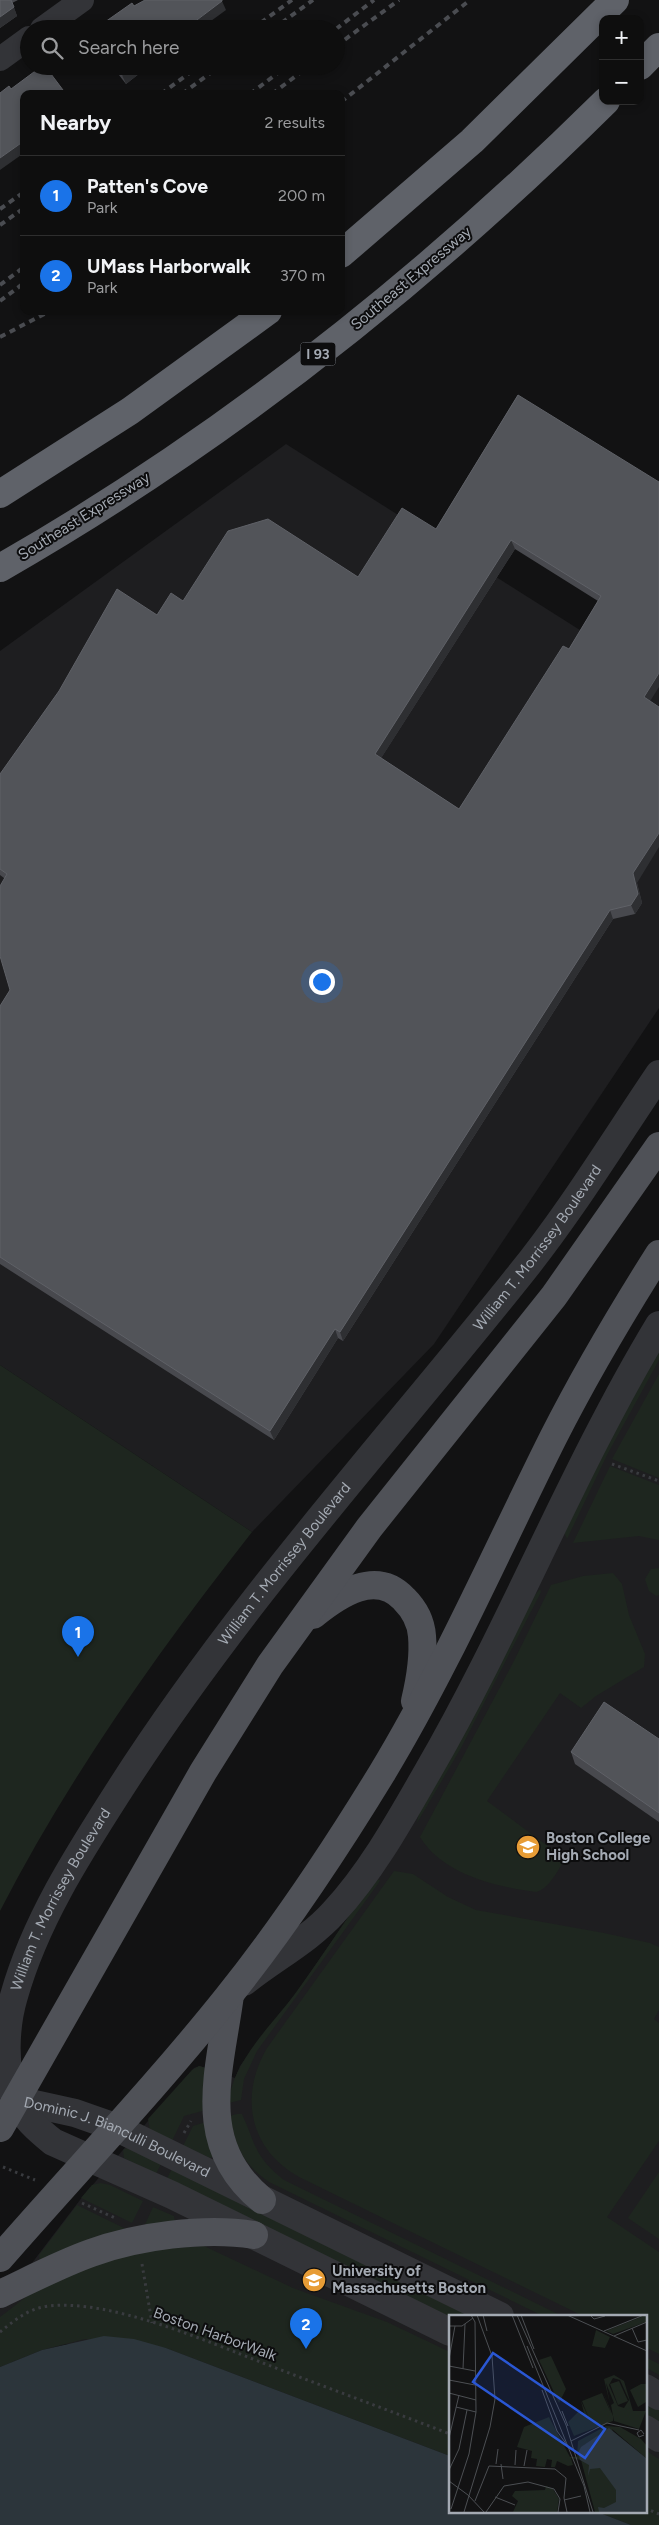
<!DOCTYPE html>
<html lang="en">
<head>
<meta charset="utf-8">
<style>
	body { margin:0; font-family:Figtree,sans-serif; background:#1c1c1c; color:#f1f3f6 }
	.controls { position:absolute; right:15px; top:15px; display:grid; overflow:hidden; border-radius:10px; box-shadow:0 2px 8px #0003 }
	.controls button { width:45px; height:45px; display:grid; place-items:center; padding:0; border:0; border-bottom:1px solid #2e2e2e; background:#0e0e0e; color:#f1f3f6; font:25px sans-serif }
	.you { position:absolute; left:321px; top:981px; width:18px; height:18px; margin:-12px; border:4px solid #fff; border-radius:50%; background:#1a73e8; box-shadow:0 0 0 8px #1a73e833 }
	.badge { display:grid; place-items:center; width:32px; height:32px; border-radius:50%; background:#1a73e8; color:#fff; font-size:16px; font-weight:700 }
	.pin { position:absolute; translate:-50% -41px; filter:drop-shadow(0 1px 2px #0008) }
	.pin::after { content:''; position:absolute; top:26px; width:18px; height:15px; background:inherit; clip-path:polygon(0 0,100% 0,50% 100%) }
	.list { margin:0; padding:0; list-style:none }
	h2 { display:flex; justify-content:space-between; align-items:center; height:65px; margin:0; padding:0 20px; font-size:21px }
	h2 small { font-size:16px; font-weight:400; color:#9b9c9e }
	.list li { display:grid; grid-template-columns:32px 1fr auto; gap:15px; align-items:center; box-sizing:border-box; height:80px; padding:0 20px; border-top:1px solid #2e2e2e }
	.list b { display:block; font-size:19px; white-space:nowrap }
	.list p { margin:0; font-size:16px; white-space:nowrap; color:#9b9c9e }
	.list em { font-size:16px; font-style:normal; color:#9b9c9e }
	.icon { flex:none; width:28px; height:28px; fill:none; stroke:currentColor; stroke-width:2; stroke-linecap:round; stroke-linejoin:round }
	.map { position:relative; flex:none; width:659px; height:2525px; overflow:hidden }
	.search { position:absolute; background:#0e0e0e; box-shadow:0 2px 8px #0003; left:20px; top:20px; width:325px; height:55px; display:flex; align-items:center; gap:12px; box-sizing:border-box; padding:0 18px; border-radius:28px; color:#9b9c9e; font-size:19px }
	.panel { position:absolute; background:#0e0e0e; box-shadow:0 2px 8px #0003; left:20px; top:90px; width:325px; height:225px; border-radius:10px }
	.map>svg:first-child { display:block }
	.built { fill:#1e1e20 }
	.green { fill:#1e261f }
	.water { fill:#2c353b }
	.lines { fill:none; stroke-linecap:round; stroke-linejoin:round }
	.path { stroke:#393b3f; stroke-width:3; stroke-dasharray:2.5 4; stroke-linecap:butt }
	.minor { stroke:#333438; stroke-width:24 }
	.tertiary { stroke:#333438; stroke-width:28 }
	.primary { stroke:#4f5157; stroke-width:28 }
	.motorway { stroke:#5f6269; stroke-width:28 }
	.rail { stroke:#4a4c51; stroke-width:4; stroke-dasharray:6 5; stroke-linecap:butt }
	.wall { fill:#48494e; fill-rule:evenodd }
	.shaded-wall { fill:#2e2f32 }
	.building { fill:#525459; stroke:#5f6167; fill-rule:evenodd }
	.labels { text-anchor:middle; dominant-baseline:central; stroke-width:4; stroke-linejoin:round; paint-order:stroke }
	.shield { fill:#0d0d0e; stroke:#777b82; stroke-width:1 }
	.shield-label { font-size:14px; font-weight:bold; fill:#a4aab3 }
	.street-label { font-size:15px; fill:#a4aab3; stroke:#0d0d0e }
	.poi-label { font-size:15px; font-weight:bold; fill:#a4aab3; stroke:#0d0d0e; text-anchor:start }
	.inset-road { fill:none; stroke:#4c4f53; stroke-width:1 }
	.view { fill:#2a57d4; fill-opacity:0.15; stroke:#2a57d4; stroke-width:2.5 }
	.inset-edge { fill:none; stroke:#a4aab3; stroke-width:2.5 }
</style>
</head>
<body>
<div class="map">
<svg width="659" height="2525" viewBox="0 0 659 2525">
	<rect width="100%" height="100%" fill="#121213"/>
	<g class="built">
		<path d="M286,444L659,680V1008L434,1344L252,1532L0,1365V651Z"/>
		<path d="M659,1350V2525H631L595,2511H645V2316H450V2456L166,2348L66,2344L42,2350L0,2367V2305L83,2196L194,2068L200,2066L235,2078L240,2066L297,1992L366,1891Z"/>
	</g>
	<g class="green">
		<path d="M659,1350V1360L607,1455L567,1539L564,1532L594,1469Z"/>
		<path d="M0,1365L252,1532C158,1652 70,1775 0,1911Z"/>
		<path d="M659,1374V1478L612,1459Z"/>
		<path d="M610,1466L659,1485V1540L639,1536L573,1543Z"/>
		<path d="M659,1568V1595L656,1596L649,1591L645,1579L651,1569Z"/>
		<path d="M613,1573L622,1584L629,1615L645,1654L644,1667L596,1696L581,1708L560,1693L487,1801L565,1859C558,1870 549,1889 536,1892C496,1887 442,1874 420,1837L514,1661L551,1585L583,1576Z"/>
		<path d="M540,1589L541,1592L461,1748L417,1823L419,1812L533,1597Z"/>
		<path d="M394,1871L413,1874L448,1897L476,1910L604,1933L650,1943L659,1947V2010L654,2019L659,2023V2141L607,2217L659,2252V2354L645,2347V2316H583L299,2177C249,2149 239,2096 267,2048Z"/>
		<path d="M378,1879L380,1881L257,2051L244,2079L241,2100L229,2103C231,2062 274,2023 297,1991C321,1958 343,1924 366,1891Z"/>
		<path d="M199,2066L206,2068V2110L184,2116L172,2141L150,2130L148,2119L192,2070Z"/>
		<path d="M237,2114H242C256,2145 254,2156 284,2180L562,2316H543L269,2182C242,2163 237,2148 229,2116Z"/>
		<path d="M206,2122L214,2156L210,2158L183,2146L193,2126Z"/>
		<path d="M127,2148L161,2164L156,2174L124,2158L123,2150Z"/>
		<path d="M172,2169L472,2316L450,2317L167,2178Z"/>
		<path d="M659,2172V2239L628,2218Z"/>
		<path d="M100,2183L110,2185L143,2201L132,2223L81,2198L92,2185Z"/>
		<path d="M77,2205L126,2229L40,2261L39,2255Z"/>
		<path d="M153,2207L174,2216L175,2223L143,2229Z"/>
		<path d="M204,2246L293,2288L387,2322L450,2352V2456L166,2348L85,2339L42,2350L0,2367V2317L35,2290L124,2251Z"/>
		<path d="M645,2357L659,2364V2375L645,2367Z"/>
		<path d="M645,2402L659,2410V2423L645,2414Z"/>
		<path d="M645,2450L659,2459V2525H631L595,2511H645Z"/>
	</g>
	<path class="water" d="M104,2336L134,2339L166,2348L450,2456V2511H595L631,2525H0V2367L42,2350Z"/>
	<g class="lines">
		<g class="path">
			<path d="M612,1464L659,1481"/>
			<path d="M184,2133L191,2121"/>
			<path d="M3,2167L35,2180"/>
			<path d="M82,2203L115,2218"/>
			<path d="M142,2264L152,2323"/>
			<path d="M0,2332C15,2320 29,2308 49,2306C110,2299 206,2341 263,2363C325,2387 388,2410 450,2434"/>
			<path d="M645,2508L659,2514"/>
		</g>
		<g class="minor">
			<path d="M42,29L82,0"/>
			<path d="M0,59L29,38"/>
		</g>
		<g class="tertiary">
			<path d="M244,1982C274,1958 309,1940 334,1912C372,1871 401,1818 428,1771C512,1626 572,1469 659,1325"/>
			<path id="s1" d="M16,2100L75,2113L115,2127L500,2316"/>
			<path id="s2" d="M450,2332L172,2195L53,2142C38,2130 22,2116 15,2098C3,2068 5,2026 14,1996C35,1921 79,1853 120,1789C237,1606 383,1446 518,1277C570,1213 613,1142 659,1074"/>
			<path d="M645,2388L659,2396"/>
			<path d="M645,2429L659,2438"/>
		</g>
		<g class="primary">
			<path d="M313,1615C339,1594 376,1569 404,1599C414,1609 421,1622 422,1636C424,1658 420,1680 415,1701"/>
			<path d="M230,1995C220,2071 193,2144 262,2200"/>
			<path d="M0,2128L203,1772L270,1665L369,1528L554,1296L659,1146"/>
			<path d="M0,2258C76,2171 155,2088 227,1998C284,1927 335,1850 382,1773C447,1665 497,1550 553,1438C585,1375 621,1314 659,1254"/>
			<path d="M0,2294C30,2280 60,2264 91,2253C137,2236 205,2227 254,2235"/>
		</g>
		<g class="motorway">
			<path d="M640,66L659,47"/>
			<path d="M341,254L472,141L615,0"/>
			<path d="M0,494L130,411L268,311"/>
			<path d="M0,568C222,441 424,281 606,101"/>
		</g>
		<g class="rail">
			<path d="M252,29L292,0"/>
			<path d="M273,29L313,0"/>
			<path d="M336,29L374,0"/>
			<path d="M336,46L399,0"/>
			<path d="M161,94L199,66"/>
			<path d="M182,94L220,66"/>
			<path d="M250,94L287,66"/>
			<path d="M272,94L309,66"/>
			<path d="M341,102L470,0"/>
			<path d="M0,209L24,192"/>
			<path d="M0,225L24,208"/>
			<path d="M0,285L24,267"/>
			<path d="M0,301L24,283"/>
			<path d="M0,337L50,311"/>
		</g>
	</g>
	<g class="wall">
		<path d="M0,0H18L12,3L17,16L0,28Z"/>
		<path d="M112,66H149L126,84Z"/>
		<path d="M518,395L650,701L637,883L642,903L635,914L613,919L343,1341L338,1338L274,1440L0,1264V1006L10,990L4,878L0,875V774L157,615L183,601L358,577L436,529ZM515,549L598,601L569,649L459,809L381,758Z"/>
		<path d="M659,1739V1822L575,1764L571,1752Z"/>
	</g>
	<g class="shaded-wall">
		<path d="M222,1L226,10L200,29H185Z"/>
		<path d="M14,7L17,16L0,28V17Z"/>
		<path d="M134,66H149L126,84L122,75Z"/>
		<path d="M24,141V153L0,170V158Z"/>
		<path d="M511,540L515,549L378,763L375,754Z"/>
		<path d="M659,673V687L647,706L644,697Z"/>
		<path d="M659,833V847L637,883L642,903L635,914L631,905L633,873Z"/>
		<path d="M610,910L613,919L343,1341L340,1332Z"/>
		<path d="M335,1329L338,1338L274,1440L270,1431Z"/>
	</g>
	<g class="building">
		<path d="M0,0H11L14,7L0,17Z"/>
		<path d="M145,0H222V1L185,29H95L132,3L134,6Z"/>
		<path d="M42,66H45L66,94H24V141L0,158V93L9,86L11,89Z"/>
		<path d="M116,66H134L122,75Z"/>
		<path d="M518,395L659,482V673L644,697L659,707V833L633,873L638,894L631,905L610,910L340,1332L335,1329L270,1431L0,1257V1006L10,990L0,956V886L7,874L0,869V774L59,691L117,589L157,615L171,593L183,601L228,531L268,519L358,577L402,508L436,529ZM511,540L601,596L569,649L563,646L459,809L375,754Z"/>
		<path d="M604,1702L659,1739V1813L571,1752Z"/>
	</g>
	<defs>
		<g id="school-disc" transform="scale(1.25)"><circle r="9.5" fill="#e79c36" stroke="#0d0d0e"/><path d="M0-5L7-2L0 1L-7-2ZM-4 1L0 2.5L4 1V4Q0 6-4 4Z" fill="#fff"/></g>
		<g id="university-disc" transform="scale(1.25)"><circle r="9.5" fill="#e79c36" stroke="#0d0d0e"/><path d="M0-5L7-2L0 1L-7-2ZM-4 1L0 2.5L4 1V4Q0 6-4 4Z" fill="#fff"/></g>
	</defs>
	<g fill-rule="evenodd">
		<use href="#school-disc" x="528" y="1847"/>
		<use href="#university-disc" x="314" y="2280"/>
	</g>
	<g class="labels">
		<rect class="shield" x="300.5" y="342.5" width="35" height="23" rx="4"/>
		<g class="shield-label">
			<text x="318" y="354">I 93</text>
		</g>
		<g class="street-label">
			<text transform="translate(411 278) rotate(-40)">Southeast Expressway</text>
			<text transform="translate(84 516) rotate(-32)">Southeast Expressway</text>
			<text stroke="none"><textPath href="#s2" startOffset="1520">William T. Morrissey Boulevard</textPath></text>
			<text stroke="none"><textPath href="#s2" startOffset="1115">William T. Morrissey Boulevard</textPath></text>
			<text stroke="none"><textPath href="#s2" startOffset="710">William T. Morrissey Boulevard</textPath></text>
			<text stroke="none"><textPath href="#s1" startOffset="108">Dominic J. Bianculli Boulevard</textPath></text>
			<text transform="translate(215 2334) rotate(20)">Boston HarborWalk</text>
		</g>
		<g class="poi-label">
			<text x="546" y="1838">Boston College<tspan x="546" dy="17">High School</tspan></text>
			<text x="332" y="2271">University of<tspan x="332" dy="17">Massachusetts Boston</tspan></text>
		</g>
	</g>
	<g transform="translate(449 2315)">
		<rect width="198" height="198" fill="#121213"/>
		<path d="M197,0V7L164,19L157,16ZM147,15L161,22L156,33L143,31ZM102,41L117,74L110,88L90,45ZM165,60L175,66L184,96H197L190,114L165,106L162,90L165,88L157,68L161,89L155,64ZM164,63L171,65L180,85L175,93L169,91L160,70ZM170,66L179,86L169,90L161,69ZM192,69H197V87L189,92L181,75ZM154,77L164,101V106L125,121L119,107L130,96L135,98L132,86L141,106L133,86L153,78L162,98ZM100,102L121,142H128L129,126L157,111L171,112L192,124L198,131L197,143L163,114L195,197H146L132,145L122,143L124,150L119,151L108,146L106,152H102L103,145L98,144L96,152L87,151L88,144L82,143L83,136L68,132L75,112ZM97,171L104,174L110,184L108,197H64L69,186L63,181L66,176L96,175Z" fill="#1e261f" fill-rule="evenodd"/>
		<path d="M160,113L197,143V197H150L149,192L155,193L167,187V175L151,153L141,154L139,161L140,150L131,145L129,138L132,132Z" fill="#2c353b"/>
		<path class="inset-road" d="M34,0L38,16M63,0L84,53M68,0L117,110L144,197M72,0L85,34M118,0L198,36M141,0L145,4L156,1M0,11H13L24,3M183,13L189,27L198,25M155,16L195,0M165,21L198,7M78,31L135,171L141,197M0,44L6,11M0,51L26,56M14,54L16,9M0,65L26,70M93,75L108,116L118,130M0,78L27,85M7,92L27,97M113,96L119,111M195,120L190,122L188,118L192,115L195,119M0,123L10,80M122,126L158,108L190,115M47,149L49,134M52,149L54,164M66,150L67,135M75,151L78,135M0,155L10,134L18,95M0,166L19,180L35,197M46,182L66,190M115,185L132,181M26,186L40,151L106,154L117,163L115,183L118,197M2,194L20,139L27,97L26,7L22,0M15,197L41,112L46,84L43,41L28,0M37,197L55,171L79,167L105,174L111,184L109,197"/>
		<path class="view" d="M44,38L156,114L136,143L24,67Z"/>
		<rect width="198" height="198" class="inset-edge"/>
	</g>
</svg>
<div class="controls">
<button>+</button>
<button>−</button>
</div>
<div class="you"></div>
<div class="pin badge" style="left:78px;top:1657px">1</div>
<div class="pin badge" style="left:306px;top:2349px">2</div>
<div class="search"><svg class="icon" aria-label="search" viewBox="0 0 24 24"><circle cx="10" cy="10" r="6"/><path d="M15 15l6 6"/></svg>Search here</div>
<section class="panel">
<h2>Nearby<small>2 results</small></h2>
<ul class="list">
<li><span class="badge">1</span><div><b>Patten's Cove</b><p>Park</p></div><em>200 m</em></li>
<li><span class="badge">2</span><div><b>UMass Harborwalk</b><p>Park</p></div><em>370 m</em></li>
</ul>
</section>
</div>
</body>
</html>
